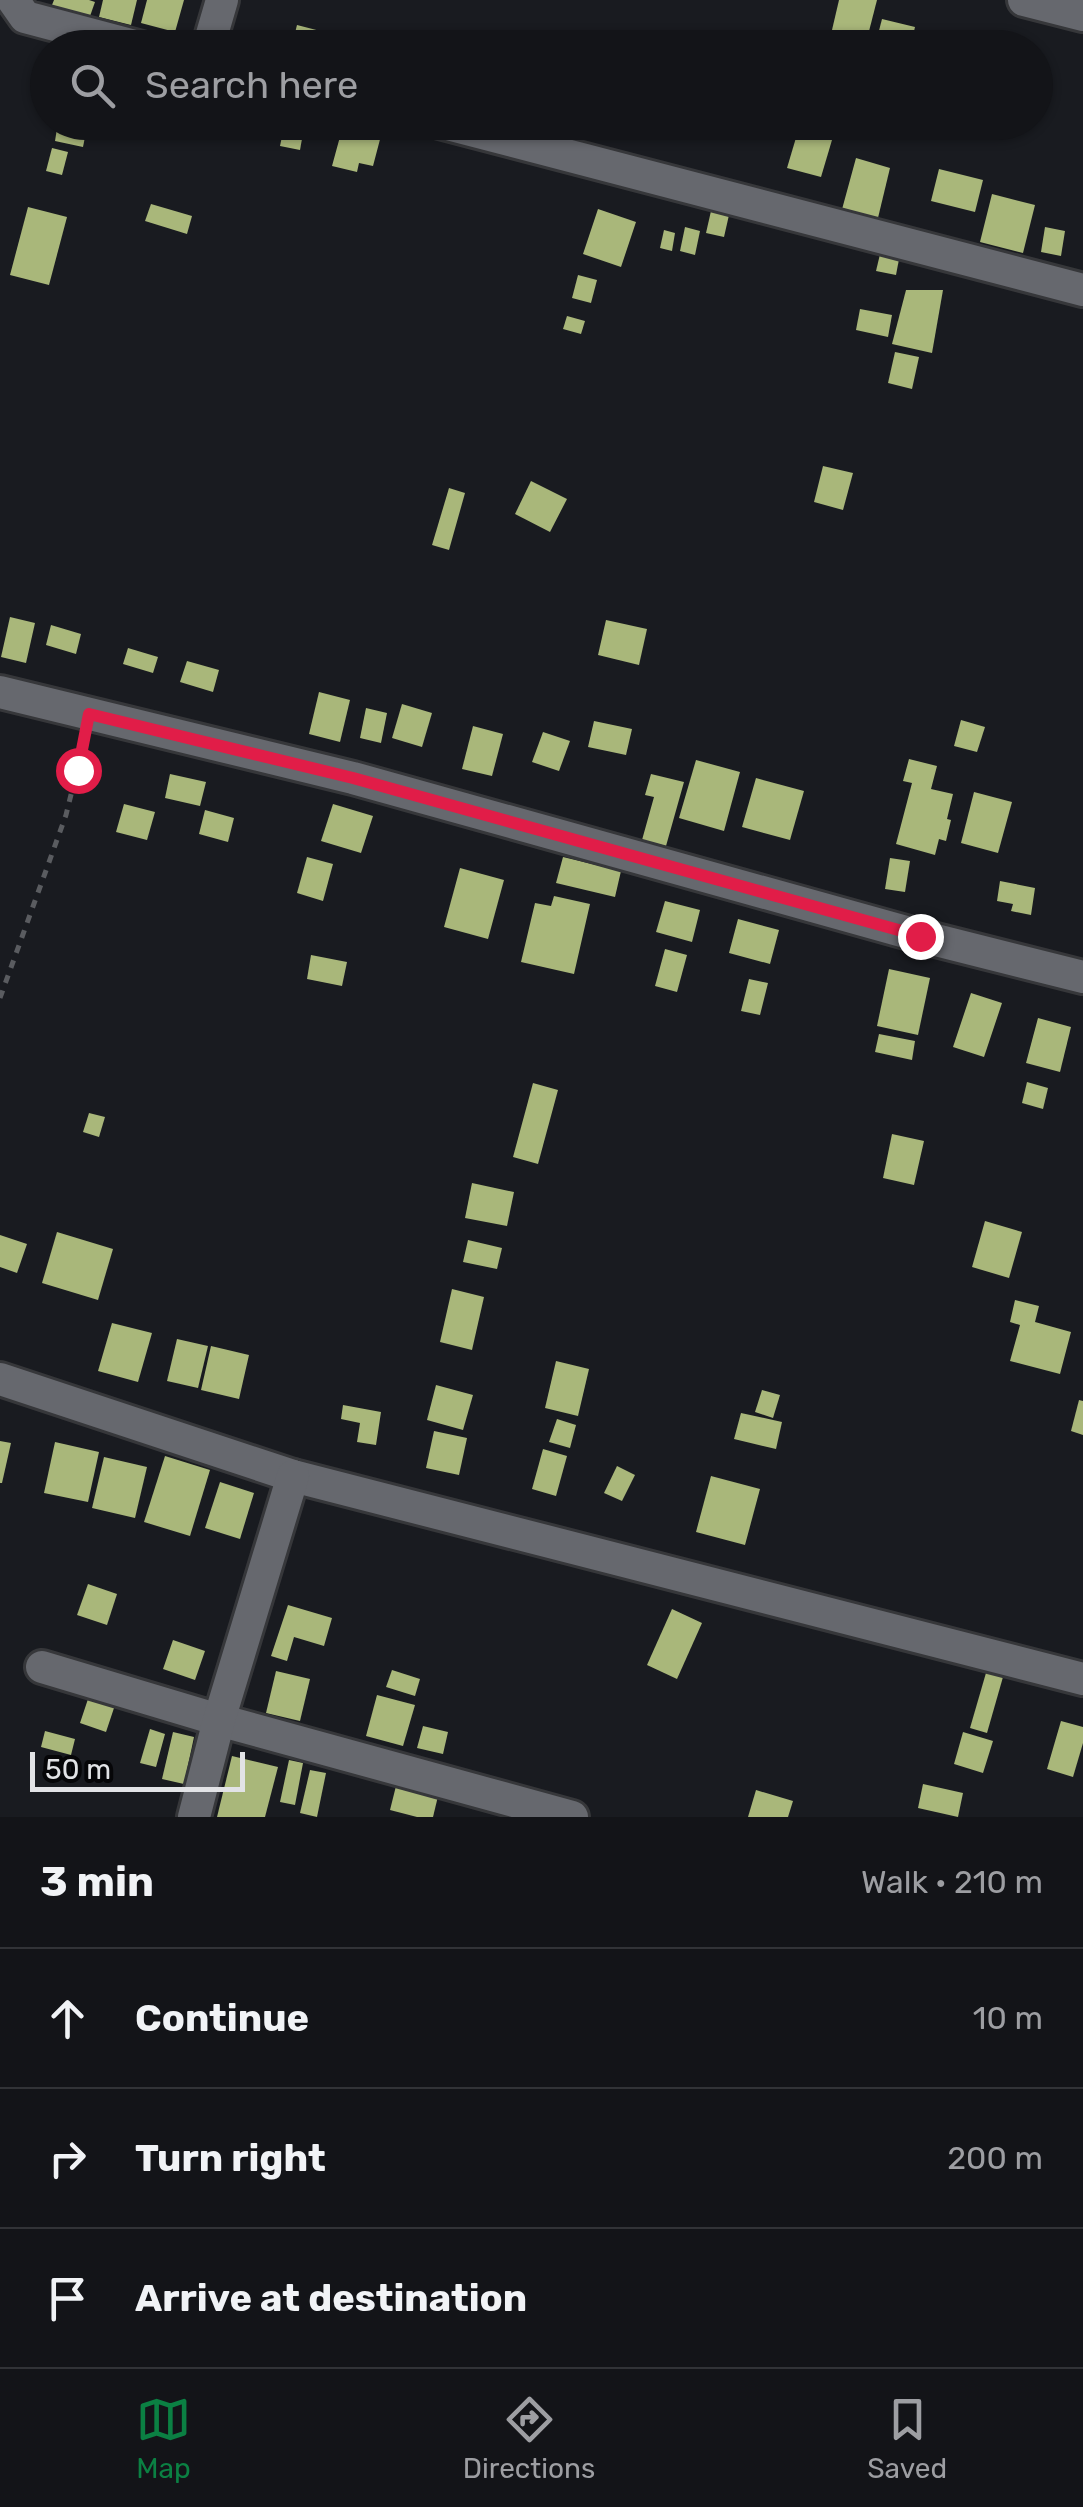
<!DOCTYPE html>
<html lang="en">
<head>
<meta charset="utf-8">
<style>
	body { margin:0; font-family:Rubik,sans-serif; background:#1c1d21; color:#f1f3f6 }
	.scale { position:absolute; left:30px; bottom:25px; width:215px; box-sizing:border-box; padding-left:10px; border:5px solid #e2e3e6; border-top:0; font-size:28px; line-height:35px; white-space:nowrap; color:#e2e3e6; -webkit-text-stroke:8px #060608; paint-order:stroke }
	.stop { position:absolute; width:30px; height:30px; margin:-22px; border:8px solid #e11d48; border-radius:50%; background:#fff }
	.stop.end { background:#e11d48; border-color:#fff; box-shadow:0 2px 10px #0008 }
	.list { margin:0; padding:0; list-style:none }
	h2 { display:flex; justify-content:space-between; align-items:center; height:130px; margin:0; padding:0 40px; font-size:42px }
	h2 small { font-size:32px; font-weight:400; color:#9d9ea2 }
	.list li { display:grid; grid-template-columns:65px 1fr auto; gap:30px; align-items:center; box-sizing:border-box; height:140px; padding:0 40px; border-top:2px solid #323337 }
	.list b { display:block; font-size:38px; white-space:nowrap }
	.list em { font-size:32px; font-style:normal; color:#9d9ea2 }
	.icon { flex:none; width:55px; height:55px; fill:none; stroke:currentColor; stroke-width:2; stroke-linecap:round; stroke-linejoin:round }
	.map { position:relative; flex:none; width:1083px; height:1817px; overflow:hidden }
	.search { position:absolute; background:#131418; box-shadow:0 2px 8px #0004; left:30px; right:30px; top:30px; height:110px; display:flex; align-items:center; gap:25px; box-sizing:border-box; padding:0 35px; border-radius:55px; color:#9d9ea2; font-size:38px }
	.sheet { height:550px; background:#131418 }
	nav { display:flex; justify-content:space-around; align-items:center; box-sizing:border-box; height:140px; border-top:2px solid #323337; background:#131418; font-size:28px; color:#9d9ea2 }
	nav a { display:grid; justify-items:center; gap:5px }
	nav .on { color:#0b8043 }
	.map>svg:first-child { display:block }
	.building { fill:#a9b77a }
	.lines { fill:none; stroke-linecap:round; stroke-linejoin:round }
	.minor-casing { stroke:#36373a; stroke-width:38 }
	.path { stroke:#5a5c60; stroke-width:5; stroke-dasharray:8 8; stroke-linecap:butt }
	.minor { stroke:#66686e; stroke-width:32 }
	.route { stroke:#e11d48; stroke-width:12 }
</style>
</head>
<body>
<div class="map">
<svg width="1083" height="1817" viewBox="0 0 1083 1817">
	<rect width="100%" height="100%" fill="#191b20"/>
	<g class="building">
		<path d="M54,0H89L95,2L89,19L52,5Z"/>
		<path d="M103,0H137L131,25L99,17Z"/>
		<path d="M147,0H184L175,32L141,23Z"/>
		<path d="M839,0H877L867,39L832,30Z"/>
		<path d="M882,19L915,27L910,48L875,46Z"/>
		<path d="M297,25L328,33L324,48L292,45Z"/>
		<path d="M446,30L473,33L472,48H445Z"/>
		<path d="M366,31L387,36L385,48H362Z"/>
		<path d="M826,37L837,41L835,48H822Z"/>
		<path d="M58,122H88L83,147L55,141Z"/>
		<path d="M285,122H305L300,150L280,146Z"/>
		<path d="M344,122H360L383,128L373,166L359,163L357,172L332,166Z"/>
		<path d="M798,131L832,140L821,177L787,168Z"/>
		<path d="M52,148L68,152L62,175L46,171Z"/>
		<path d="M856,158L890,168L877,222L841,213Z"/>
		<path d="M939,169L983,180L975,212L931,201Z"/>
		<path d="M992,194L1035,205L1023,253L980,242Z"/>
		<path d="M151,204L192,216L187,234L145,221Z"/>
		<path d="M28,207L67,217L49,285L10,275Z"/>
		<path d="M598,209L636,222L621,267L583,254Z"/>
		<path d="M711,211L729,215L724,237L706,233Z"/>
		<path d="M685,227L700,231L695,255L680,251Z"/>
		<path d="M1045,227L1065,231L1061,256L1041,252Z"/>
		<path d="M664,230L675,233L672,251L660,248Z"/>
		<path d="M881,250L900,254L896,275L876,271Z"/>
		<path d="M578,275L597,280L591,303L572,298Z"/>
		<path d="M906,290H943L932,353L892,344Z"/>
		<path d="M860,309L892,315L888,337L856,330Z"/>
		<path d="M567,316L585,321L581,334L563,329Z"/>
		<path d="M895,352L919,357L912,389L888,383Z"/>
		<path d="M823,466L853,473L843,510L814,502Z"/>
		<path d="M531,481L567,499L550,532L515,514Z"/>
		<path d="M449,488L465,493L449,550L432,545Z"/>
		<path d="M10,617L35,623L26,663L1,657Z"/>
		<path d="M606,620L647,629L639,665L598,655Z"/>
		<path d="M51,625L81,634L76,654L46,645Z"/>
		<path d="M128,648L158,657L153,673L123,664Z"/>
		<path d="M187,661L219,670L213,692L180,682Z"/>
		<path d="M319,692L350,700L340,742L309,734Z"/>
		<path d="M402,704L432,713L422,747L392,738Z"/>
		<path d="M366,708L387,713L381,743L360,738Z"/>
		<path d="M961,720L985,727L977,752L954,746Z"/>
		<path d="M594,721L632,729L626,755L588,747Z"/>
		<path d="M473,726L503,734L492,776L462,769Z"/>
		<path d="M543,732L570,741L559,771L532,762Z"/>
		<path d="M909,759L937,766L931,789L953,794L947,819L951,820L946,841L939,839L935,855L896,844L912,783L903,781Z"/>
		<path d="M696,760L740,772L724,831L679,818Z"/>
		<path d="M170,774L206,782L200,806L165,798Z"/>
		<path d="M651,774L684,782L666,846L642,840L654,797L645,795Z"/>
		<path d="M756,778L804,791L790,840L742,827Z"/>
		<path d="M974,792L1012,802L998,853L961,843Z"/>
		<path d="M124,804L155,812L147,840L116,832Z"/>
		<path d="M333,804L373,816L361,853L321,841Z"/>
		<path d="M205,810L234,818L228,842L199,834Z"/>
		<path d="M307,857L333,864L323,901L297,893Z"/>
		<path d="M563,857L621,871L615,897L556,883Z"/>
		<path d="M890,858L910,861L905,892L885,889Z"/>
		<path d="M460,868L504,880L488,939L444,927Z"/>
		<path d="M1000,881L1035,888L1031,915L1011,911L1013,904L997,901Z"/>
		<path d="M554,896L590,904L574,974L521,962L535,903L551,906Z"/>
		<path d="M665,901L700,910L692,942L656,932Z"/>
		<path d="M738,919L779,930L770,964L729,953Z"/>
		<path d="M665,949L687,955L677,992L655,986Z"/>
		<path d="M311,955L347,962L342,986L307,979Z"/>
		<path d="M889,969L930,978L918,1035L877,1026Z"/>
		<path d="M749,979L768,983L760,1015L741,1011Z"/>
		<path d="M971,993L1002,1003L984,1057L953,1047Z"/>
		<path d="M1038,1018L1071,1027L1060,1072L1026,1063Z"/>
		<path d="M879,1034L915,1041L912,1060L875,1052Z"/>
		<path d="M1027,1082L1048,1088L1043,1109L1022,1103Z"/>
		<path d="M533,1083L558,1090L538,1164L513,1157Z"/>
		<path d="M89,1113L105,1117L99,1137L83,1132Z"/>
		<path d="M892,1134L924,1141L914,1185L883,1178Z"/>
		<path d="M472,1183L514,1192L507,1226L465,1218Z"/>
		<path d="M985,1221L1022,1232L1009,1278L972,1267Z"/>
		<path d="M57,1232L113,1249L98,1300L42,1283Z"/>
		<path d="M0,1235L27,1244L17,1273L0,1267Z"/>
		<path d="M468,1240L502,1248L497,1269L463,1262Z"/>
		<path d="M452,1289L484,1297L472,1350L440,1342Z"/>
		<path d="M1015,1300L1039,1306L1035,1322L1071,1332L1060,1374L1010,1361L1020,1325L1010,1322Z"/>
		<path d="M112,1323L152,1333L138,1382L98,1371Z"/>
		<path d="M177,1339L208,1346L198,1388L167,1381Z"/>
		<path d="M211,1346L249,1355L239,1399L201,1390Z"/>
		<path d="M556,1361L589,1369L578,1416L545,1408Z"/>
		<path d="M436,1385L473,1395L463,1430L427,1420Z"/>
		<path d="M762,1390L780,1395L773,1418L755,1412Z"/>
		<path d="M1079,1400L1083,1401V1435L1071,1431Z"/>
		<path d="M343,1405L381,1412L376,1445L357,1442L360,1423L341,1419Z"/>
		<path d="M741,1413L782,1422L776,1449L734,1439Z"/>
		<path d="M557,1419L576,1425L570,1448L549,1442Z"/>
		<path d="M434,1431L467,1438L459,1475L426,1468Z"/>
		<path d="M0,1441L11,1443L2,1483H0Z"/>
		<path d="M55,1442L99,1452L88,1502L44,1493Z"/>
		<path d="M543,1449L567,1456L556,1496L532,1489Z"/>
		<path d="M165,1456L210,1470L190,1536L144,1522Z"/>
		<path d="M104,1457L147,1467L135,1518L92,1508Z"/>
		<path d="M617,1466L635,1475L622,1501L604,1493Z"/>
		<path d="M711,1476L760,1489L745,1545L696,1532Z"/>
		<path d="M220,1482L254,1493L240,1539L205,1528Z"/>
		<path d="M88,1584L117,1594L107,1625L77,1615Z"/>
		<path d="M288,1605L332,1618L324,1646L294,1637L287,1661L271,1656Z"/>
		<path d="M672,1609L702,1623L677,1679L647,1665Z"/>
		<path d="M173,1640L205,1651L195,1680L163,1669Z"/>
		<path d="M988,1666L1005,1670L987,1733L970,1728Z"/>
		<path d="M392,1670L420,1679L415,1696L386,1687Z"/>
		<path d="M276,1671L310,1679L300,1721L266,1713Z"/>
		<path d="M377,1695L415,1705L403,1746L366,1736Z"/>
		<path d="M89,1696L115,1705L106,1732L80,1723Z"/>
		<path d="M1061,1721L1083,1727V1743L1073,1777L1047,1769Z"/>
		<path d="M423,1726L448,1732L443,1754L417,1748Z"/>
		<path d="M150,1729L165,1734L156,1767L140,1763Z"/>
		<path d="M45,1731L75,1739L71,1755L41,1747Z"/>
		<path d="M173,1732L194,1737L184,1784L162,1779Z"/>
		<path d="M963,1732L993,1741L983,1773L954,1764Z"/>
		<path d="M232,1756L278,1767L265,1817H217Z"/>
		<path d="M289,1760L303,1763L295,1805L280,1802Z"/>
		<path d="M310,1770L326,1773L317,1817L300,1813Z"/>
		<path d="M397,1782L439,1792L433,1817H417L390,1810Z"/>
		<path d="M923,1784L963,1793L958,1817L918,1808Z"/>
		<path d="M756,1790L793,1801L788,1817H748Z"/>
	</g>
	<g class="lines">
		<g class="minor-casing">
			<g id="minor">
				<path d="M13,0L25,17L142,48"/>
				<path d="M1024,0L1083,15"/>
				<path d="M208,48L222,0"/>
				<path d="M440,122L1083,290"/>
				<path d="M0,692L353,778L920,936L1083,977"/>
				<path d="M0,1379L293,1476L1083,1679"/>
				<path d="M42,1667L219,1720L572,1817"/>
				<path d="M194,1817L219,1720L293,1476"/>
			</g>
		</g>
		<path class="path" d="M0,998L66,815L84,742"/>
		<use href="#minor" class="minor"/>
	</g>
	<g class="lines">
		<path class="route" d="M78,770L89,714L353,778L920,936"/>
	</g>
</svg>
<div class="scale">50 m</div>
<div class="stop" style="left:78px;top:770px"></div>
<div class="stop end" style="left:920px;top:936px"></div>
<div class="search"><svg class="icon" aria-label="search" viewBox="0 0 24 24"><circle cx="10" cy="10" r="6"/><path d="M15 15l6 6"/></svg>Search here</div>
</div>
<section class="sheet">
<h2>3 min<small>Walk · 210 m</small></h2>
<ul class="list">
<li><svg class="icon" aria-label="ahead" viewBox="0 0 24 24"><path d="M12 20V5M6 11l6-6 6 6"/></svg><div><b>Continue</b></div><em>10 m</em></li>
<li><svg class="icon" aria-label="right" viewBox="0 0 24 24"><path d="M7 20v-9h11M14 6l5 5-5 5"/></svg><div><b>Turn right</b></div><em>200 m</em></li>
<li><svg class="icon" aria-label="arrive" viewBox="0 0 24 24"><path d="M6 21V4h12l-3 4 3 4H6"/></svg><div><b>Arrive at destination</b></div></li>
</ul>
</section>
<nav>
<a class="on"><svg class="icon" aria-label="map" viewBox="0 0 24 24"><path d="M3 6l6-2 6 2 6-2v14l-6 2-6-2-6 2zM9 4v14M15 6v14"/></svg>Map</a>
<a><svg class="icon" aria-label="directions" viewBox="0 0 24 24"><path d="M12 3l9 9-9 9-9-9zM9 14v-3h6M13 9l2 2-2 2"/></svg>Directions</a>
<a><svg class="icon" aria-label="saved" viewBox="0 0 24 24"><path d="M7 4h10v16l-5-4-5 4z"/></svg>Saved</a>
</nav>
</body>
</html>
